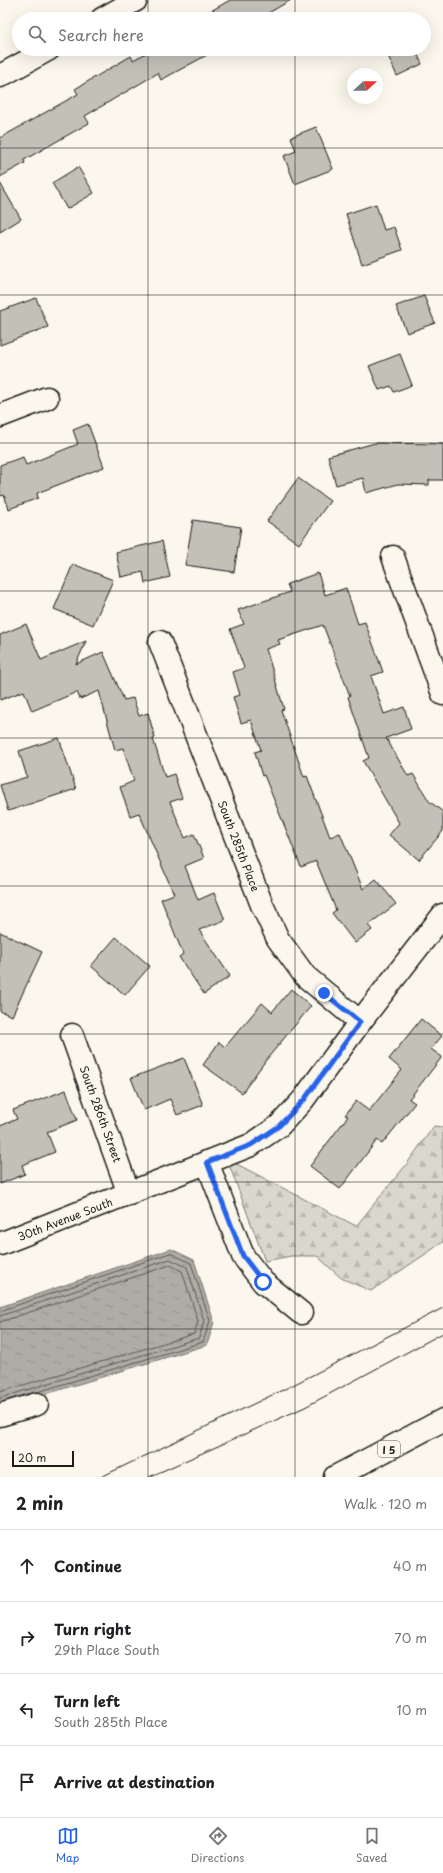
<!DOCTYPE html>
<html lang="en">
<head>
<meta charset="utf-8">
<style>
	body { margin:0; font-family:"Playpen Sans",sans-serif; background:#f6f6f6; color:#202124 }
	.compass { position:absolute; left:347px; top:68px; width:36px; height:36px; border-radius:50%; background:#fff; box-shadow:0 4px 16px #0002; rotate:69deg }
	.scale { position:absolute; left:12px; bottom:10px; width:62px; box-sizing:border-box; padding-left:4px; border:2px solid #1c1c1c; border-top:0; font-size:11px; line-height:14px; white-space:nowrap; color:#1c1c1c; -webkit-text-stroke:3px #fbf7ec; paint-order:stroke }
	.stop { position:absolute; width:12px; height:12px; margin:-9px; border:3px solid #2563eb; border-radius:50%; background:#fff }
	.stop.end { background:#2563eb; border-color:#fff; box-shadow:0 1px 4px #0008 }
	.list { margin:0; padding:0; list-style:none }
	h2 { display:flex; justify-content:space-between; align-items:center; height:52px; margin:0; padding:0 16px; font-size:17px }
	h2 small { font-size:13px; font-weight:400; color:#757577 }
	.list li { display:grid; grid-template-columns:26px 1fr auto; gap:12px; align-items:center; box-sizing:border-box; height:72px; padding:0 16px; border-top:1px solid #e0e0e0 }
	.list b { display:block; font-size:15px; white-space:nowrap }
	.list p { margin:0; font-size:13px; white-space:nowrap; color:#757577 }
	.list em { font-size:13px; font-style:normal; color:#757577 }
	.icon { flex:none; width:22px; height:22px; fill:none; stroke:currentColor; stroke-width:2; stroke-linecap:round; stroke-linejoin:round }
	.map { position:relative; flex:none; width:443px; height:1477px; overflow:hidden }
	.search { position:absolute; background:#fff; box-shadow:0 4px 16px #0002; left:12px; right:12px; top:12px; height:44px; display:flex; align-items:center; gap:10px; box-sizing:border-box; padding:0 14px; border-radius:22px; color:#757577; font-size:15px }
	.sheet { height:340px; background:#fff }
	nav { display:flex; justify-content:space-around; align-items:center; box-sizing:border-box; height:56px; border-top:1px solid #e0e0e0; background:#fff; font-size:11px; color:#757577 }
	nav a { display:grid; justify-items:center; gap:2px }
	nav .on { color:#2563eb }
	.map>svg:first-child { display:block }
	.forest { fill:url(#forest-firs); stroke:#7b7a75 }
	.water { fill:url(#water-ripples); stroke:#74726e }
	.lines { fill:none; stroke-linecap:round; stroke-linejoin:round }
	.shore { stroke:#575653; stroke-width:1 }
	.building { fill:#c3c0b8; stroke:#1c1c1c }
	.minor-casing { stroke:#1c1c1c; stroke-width:25 }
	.highway-casing { stroke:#1c1c1c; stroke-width:25 }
	.minor { stroke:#fbf7ec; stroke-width:22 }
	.highway { stroke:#fbf7ec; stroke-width:22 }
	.tram { stroke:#1c1c1c; stroke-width:1 }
	.route { stroke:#2563eb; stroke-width:5 }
	.grid { fill:none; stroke:#1c1c1c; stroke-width:1; stroke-opacity:0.55 }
	.labels { text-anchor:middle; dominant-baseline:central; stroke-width:3.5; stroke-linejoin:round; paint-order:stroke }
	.shield { fill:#fbf7ec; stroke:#5f5e5a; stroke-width:1 }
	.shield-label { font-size:10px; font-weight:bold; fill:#1c1c1c }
	.street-label { font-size:11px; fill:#1c1c1c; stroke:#fbf7ec }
</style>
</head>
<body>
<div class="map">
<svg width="443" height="1477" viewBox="0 0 443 1477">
	<defs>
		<pattern id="forest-firs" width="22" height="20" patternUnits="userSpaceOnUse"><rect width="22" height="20" fill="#dad7ce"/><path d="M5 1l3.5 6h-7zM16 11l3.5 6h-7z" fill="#bab8b0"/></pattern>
		<pattern id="water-ripples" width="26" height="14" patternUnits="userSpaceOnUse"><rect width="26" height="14" fill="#afaca5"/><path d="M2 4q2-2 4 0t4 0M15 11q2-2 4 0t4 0" fill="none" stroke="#96938d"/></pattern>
	</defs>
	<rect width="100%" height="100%" fill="#fbf7ec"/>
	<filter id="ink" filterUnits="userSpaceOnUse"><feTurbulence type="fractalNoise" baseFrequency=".025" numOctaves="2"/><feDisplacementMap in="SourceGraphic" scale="8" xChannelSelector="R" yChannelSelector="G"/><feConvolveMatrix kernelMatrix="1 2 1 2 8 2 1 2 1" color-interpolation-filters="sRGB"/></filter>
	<g filter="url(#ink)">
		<path class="forest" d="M434,1126L443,1127V1242L371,1291L341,1278L317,1256H291L265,1261L227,1159L356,1226L406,1165Z"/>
		<path class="water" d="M171,1249L194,1260L214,1322L207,1345L0,1408V1307Z"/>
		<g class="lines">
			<g class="shore">
				<path d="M0,1311L170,1253L191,1263L210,1321L203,1342L37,1392"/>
				<path d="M0,1316L170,1259L187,1267L204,1321L199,1338L0,1398"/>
				<path d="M0,1322L170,1265L182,1271L198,1321L194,1334L0,1392"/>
			</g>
		</g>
		<g class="building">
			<path d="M230,0H291L258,19H197Z"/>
			<path d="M154,49H218L161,80L158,73L85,116L89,123L24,160L25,163L0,177V138L78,94L75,89L131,56L133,60Z"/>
			<path d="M385,49H415L422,64L397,76Z"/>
			<path d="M316,127L333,169L295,184L284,156L296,151L291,137Z"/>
			<path d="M78,167L94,193L67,209L52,183Z"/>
			<path d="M0,183L21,219L0,232Z"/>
			<path d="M376,204L384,230L394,227L402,250L362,264L346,214Z"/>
			<path d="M424,296L435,323L407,333L396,306Z"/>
			<path d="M36,298L48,327L0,345V311Z"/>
			<path d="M400,354L412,385L394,392L391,386L379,390L369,366Z"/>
			<path d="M88,424L104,467L37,493L38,498L9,509L4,495L0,496V465L23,457L26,465L78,444L73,430Z"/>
			<path d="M375,443L443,444V480H429V485L398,484L366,493L363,478L336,485L328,456Z"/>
			<path d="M298,478L330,501L299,544L267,521Z"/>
			<path d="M193,520L241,527L234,572L185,565Z"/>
			<path d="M162,541L170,577L145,583L143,572L121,577L116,552Z"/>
			<path d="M73,564L113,580L93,625L54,609Z"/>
			<path d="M318,573L325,595L346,588L358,624L365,622L383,672L371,676L384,714L404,707L411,729L386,738L408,776L413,774L429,801L443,812V831L419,860L389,835L399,823L363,761L369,758L348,697L350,696L323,625L278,640L280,644L266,649L284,709L281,710L304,777L307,776L330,837L340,833L363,889L376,879L396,904L368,925L372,930L355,943L332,913L336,910L316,861L301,867L264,775L262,776L255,752L261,750L251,720L241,723L233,697L240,695L233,672L244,668L230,629L244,624L238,610L290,592L287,584Z"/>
			<path d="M26,624L41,660L86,641L76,664L103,652L124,700L133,698L139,716L148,713L155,738L153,739L165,777L174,774L182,798L170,802L185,838L194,834L204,858L185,866L198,900L214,893L225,920L199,930L230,976L204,994L179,957L183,954L161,899L174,894L139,813L130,816L120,787L134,781L123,748L115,750L99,691L80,699L77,692L32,711L24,691L0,700V635Z"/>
			<path d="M59,738L76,789L8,811L0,785L27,777L19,751Z"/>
			<path d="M0,932L42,952L12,1016L0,1011Z"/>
			<path d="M116,937L150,966L125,995L91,966Z"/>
			<path d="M291,989L311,1006L266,1060L242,1093L203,1065L219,1042L225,1047L262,1003L272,1012Z"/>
			<path d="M421,1019L442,1036L431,1049L442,1057L409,1099L415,1103L382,1144L377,1140L340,1189L310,1166L348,1116L345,1115L356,1101L369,1111L402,1070L389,1059Z"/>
			<path d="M184,1058L203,1105L177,1115L170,1099L144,1110L131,1078Z"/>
			<path d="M66,1090L77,1120L47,1132L55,1152L22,1165L25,1174L0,1184V1126L17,1119L13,1110Z"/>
		</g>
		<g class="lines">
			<g class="minor-casing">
				<g id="minor">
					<path d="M102,19L136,0"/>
					<path d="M0,76L49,49"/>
					<path d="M0,416L47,398"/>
					<path d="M393,557L443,694"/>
					<path d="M160,642L262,905L278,939L305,976L360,1022"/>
					<path d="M72,1035L129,1194"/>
					<path d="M207,1162L243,1256L263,1282L301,1313"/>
					<path d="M0,1244L251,1145L279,1126L303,1100L360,1022L443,915"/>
					<path d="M0,1415L37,1404"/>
				</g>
			</g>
			<g class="highway-casing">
				<path id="highway" d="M335,1477L443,1420"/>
			</g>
			<use href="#minor" class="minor"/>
			<use href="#highway" class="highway"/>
			<g class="tram">
				<path d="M101,1477L293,1385L443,1308"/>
				<path d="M149,1477L305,1407L443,1333"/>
			</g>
		</g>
	</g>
	<g class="lines" filter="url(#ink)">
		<path class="route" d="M263,1282L243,1256L207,1162L251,1145L279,1126L304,1100L360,1022L324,993"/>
	</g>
	<path class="grid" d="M148,0V19M295,0V19M148,49V1477M295,49V1477M0,148H443M0,295H443M0,443H443M0,591H443M0,738H443M0,886H443M0,1034H443M0,1182H443M0,1329H443"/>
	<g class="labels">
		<rect class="shield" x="378" y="1441" width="22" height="16" rx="3"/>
		<g class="shield-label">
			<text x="389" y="1449">I 5</text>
		</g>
		<g class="street-label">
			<text transform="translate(239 846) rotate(69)">South 285th Place</text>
			<text transform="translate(101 1114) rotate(70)">South 286th Street</text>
			<text transform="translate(65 1219) rotate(-21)">30th Avenue South</text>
		</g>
	</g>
</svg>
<svg class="compass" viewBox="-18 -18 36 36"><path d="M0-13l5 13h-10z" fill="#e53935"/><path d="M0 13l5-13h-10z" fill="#757577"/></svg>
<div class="scale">20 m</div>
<div class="stop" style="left:263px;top:1282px"></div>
<div class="stop end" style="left:324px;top:993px"></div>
<div class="search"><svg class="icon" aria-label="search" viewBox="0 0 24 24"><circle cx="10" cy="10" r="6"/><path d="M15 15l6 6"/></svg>Search here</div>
</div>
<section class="sheet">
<h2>2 min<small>Walk · 120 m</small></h2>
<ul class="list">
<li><svg class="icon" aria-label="ahead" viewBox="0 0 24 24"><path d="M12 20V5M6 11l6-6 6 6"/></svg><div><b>Continue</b></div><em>40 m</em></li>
<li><svg class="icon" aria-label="right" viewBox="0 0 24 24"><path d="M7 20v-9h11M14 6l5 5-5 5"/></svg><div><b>Turn right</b><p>29th Place South</p></div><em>70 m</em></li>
<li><svg class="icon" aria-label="left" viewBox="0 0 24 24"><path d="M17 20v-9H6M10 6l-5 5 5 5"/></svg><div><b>Turn left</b><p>South 285th Place</p></div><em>10 m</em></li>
<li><svg class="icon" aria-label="arrive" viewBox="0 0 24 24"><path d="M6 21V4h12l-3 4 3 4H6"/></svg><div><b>Arrive at destination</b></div></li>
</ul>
</section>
<nav>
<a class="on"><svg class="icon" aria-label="map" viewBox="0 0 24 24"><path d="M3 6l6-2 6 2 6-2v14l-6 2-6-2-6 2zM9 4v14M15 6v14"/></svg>Map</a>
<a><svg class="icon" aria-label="directions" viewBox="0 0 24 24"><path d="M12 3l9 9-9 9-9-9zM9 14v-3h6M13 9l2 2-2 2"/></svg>Directions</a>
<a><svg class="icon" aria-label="saved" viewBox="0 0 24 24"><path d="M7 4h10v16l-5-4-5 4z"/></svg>Saved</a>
</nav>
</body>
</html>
